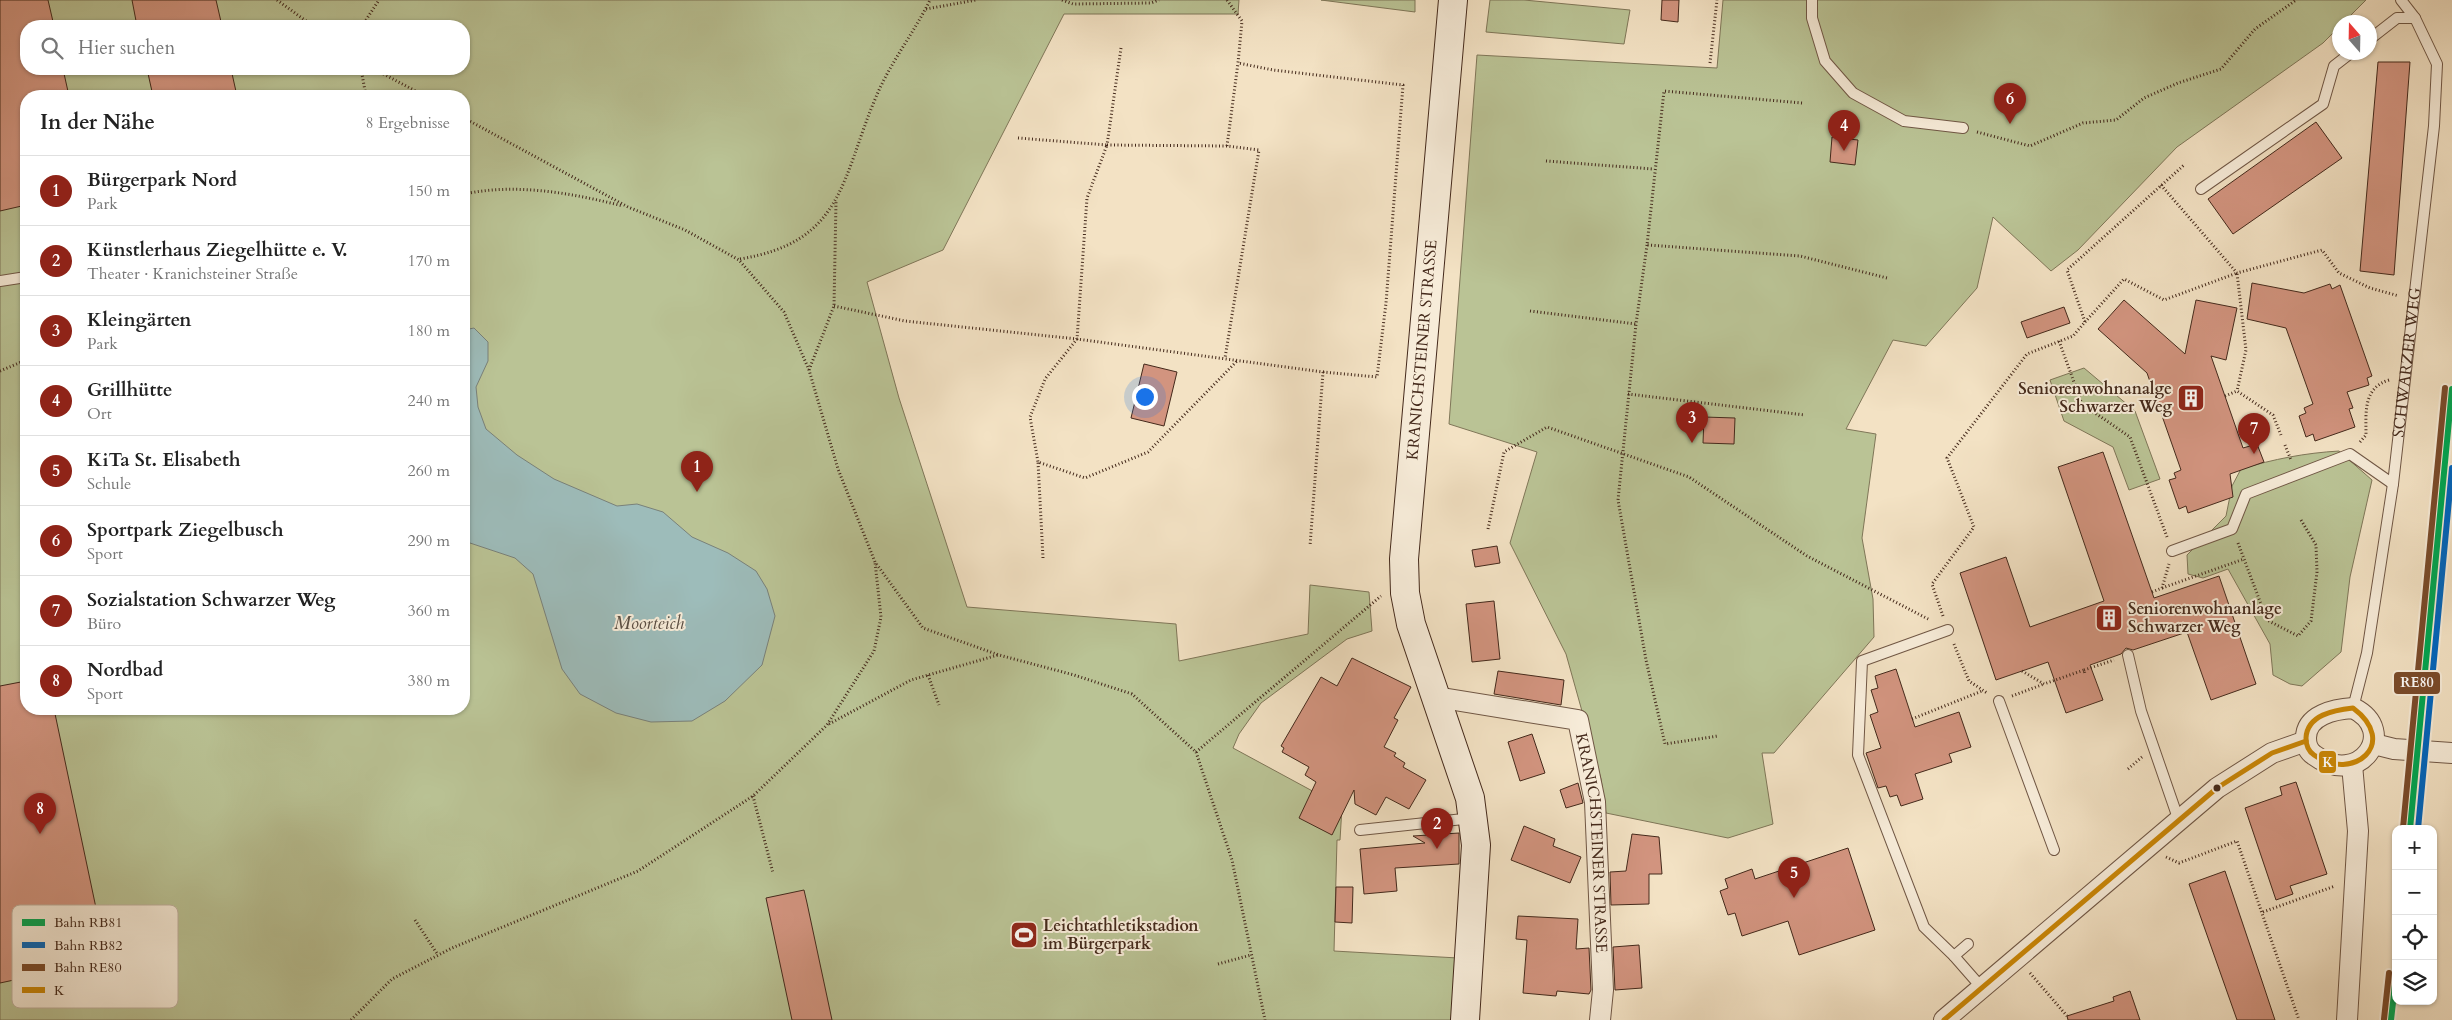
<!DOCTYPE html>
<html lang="de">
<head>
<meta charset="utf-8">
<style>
	body { margin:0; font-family:Cardo,serif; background:#f6f6f6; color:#222 }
	.controls { position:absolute; right:15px; bottom:15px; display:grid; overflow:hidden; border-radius:10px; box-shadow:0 1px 4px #0004 }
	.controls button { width:45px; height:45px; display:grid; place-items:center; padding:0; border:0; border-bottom:1px solid #e0e0e0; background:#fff; color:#222; font:25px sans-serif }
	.compass { position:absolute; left:2332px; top:15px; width:45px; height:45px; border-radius:50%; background:#fff; box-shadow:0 1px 4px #0004; rotate:340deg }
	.you { position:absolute; left:1144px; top:396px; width:18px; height:18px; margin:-12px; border:4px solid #fff; border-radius:50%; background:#1a73e8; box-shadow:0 0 0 8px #1a73e833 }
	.badge { display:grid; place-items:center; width:32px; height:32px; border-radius:50%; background:#8f2418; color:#fff; font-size:16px; font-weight:700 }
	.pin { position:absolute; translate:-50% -41px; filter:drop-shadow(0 1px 2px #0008) }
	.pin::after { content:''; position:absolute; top:26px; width:18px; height:15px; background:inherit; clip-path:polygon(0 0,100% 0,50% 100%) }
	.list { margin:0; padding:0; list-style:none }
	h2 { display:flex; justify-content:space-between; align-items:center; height:65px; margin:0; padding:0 20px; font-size:21px }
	h2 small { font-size:16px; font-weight:400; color:#767676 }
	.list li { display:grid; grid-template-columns:32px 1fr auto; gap:15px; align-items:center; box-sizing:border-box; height:70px; padding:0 20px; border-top:1px solid #e0e0e0 }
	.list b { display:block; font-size:19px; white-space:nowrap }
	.list p { margin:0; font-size:16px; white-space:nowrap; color:#767676 }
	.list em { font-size:16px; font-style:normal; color:#767676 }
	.icon { flex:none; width:28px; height:28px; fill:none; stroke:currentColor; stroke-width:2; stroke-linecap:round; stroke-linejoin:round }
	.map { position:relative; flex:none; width:2452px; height:1020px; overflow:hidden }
	.search { position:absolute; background:#fff; box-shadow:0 1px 4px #0004; left:20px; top:20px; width:450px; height:55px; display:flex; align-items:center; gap:12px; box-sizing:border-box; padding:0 18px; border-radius:20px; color:#767676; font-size:19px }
	.panel { position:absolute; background:#fff; box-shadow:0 1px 4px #0004; left:20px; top:90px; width:450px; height:625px; border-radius:20px }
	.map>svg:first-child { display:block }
	.green { fill:#bac395; stroke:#7f7658; fill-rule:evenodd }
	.water { fill:#9dbcba; stroke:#79817a }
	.building { fill:#d2947f; stroke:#44291b }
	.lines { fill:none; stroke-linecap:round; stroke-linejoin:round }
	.service-casing { stroke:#705745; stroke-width:12 }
	.minor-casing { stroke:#705745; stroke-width:22 }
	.secondary-casing { stroke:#44291b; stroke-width:30 }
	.path { stroke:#44291b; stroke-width:3; stroke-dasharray:1 2.5; stroke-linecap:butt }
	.service { stroke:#f7ecd9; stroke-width:10 }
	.minor { stroke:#f7ecd9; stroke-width:20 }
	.secondary { stroke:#f7ecd9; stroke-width:28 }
	.bus-1-casing { stroke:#f7ecd9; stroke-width:9 }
	.bus-1 { stroke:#ca8707; stroke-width:5 }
	.rail-1-casing { stroke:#f7ecd9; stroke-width:10 }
	.rail-2-casing { stroke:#f7ecd9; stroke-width:10 }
	.rail-3-casing { stroke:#f7ecd9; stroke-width:10 }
	.rail-1 { stroke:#00a651; stroke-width:6 }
	.rail-2 { stroke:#0065bd; stroke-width:6 }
	.rail-3 { stroke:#7a4b2a; stroke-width:6 }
	.bus-dot { fill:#44291b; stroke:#f7ecd9; stroke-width:2 }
	.labels { text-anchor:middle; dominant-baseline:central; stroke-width:4; stroke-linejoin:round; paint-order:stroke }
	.street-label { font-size:16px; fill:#44291b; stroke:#f7ecd9 }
	.poi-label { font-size:16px; font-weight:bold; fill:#44291b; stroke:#f7ecd9; text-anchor:start }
	.water-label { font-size:18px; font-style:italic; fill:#5a4e43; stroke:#f7ecd9 }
	.key { fill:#f7ecd9; stroke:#c1b2a0; stroke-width:1 }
	.key-label { font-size:14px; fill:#44291b }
	.line-badge { stroke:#f7ecd9; stroke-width:2 }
	.badge-label { font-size:14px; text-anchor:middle; font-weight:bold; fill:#fff }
</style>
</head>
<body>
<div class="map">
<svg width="2452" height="1020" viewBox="0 0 2452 1020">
	<rect width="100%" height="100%" fill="#f3e2c4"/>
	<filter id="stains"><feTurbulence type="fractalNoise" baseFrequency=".004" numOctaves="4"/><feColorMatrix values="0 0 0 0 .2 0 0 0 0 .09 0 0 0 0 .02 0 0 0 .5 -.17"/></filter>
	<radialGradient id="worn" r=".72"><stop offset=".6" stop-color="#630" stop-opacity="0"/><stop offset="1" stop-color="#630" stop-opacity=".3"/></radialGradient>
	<g class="green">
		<path d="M0,0H1239L1238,14H1064L943,250L867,282L899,398L967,607L1176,624L1179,661L1308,634L1310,585L1369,592L1372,631L1347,639L1261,703L1239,734L1233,748L1342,807L1340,840H1337L1334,951L1458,958L1454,1020H0ZM26,26H464V69H26ZM26,96H464V709H26Z"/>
		<path d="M1321,0H1415V12Z"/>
		<path d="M1490,0H1524L1630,10L1624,44L1486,32Z"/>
		<path d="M1723,0H2366L2344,22H2340L2339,27L2323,43L2177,147L2078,250L2051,271L1993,217L1977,288L1926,346L1893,340L1846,429L1876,434L1862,538L1873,599L1874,637L1774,753H1762L1773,824L1728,838L1606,813L1601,779L1566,654L1510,543L1537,452L1449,424L1477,55L1717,68Z"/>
		<path d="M2084,368L2135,411L2160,479L2129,490L2113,447L2064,421L2050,380Z"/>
		<path d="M2339,451L2372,480L2350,577L2341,652L2302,686L2290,684L2273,675L2270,644L2228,569L2203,578L2188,574L2187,555L2226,516L2232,486L2241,469C2274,459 2305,453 2339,451Z"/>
	</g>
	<path class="water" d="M474,328L488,342V361L476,387L478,407L486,429L517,455L554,479L617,506L637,504L663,512L692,537L728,553L756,571L767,589L775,616L762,665L725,701L692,721L651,722L616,713L580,694L562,669L533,574L515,558L464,541V330Z"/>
	<g class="building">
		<path d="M0,0H48L54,26H26V69H63L69,96H26V205L0,211Z"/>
		<path d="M132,0H216L222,26H137Z"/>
		<path d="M1662,0H1679L1678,22L1661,20Z"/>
		<path d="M2378,62H2410L2394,275L2360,271Z"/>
		<path d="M147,69H231L237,96H153Z"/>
		<path d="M2316,122L2342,158L2233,234L2208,199Z"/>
		<path d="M1832,137L1858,140L1855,165L1830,162Z"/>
		<path d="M2252,283L2304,293L2330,284L2332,289L2340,285L2372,376L2367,378L2369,385L2347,392L2353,408L2349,409L2355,427L2315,441L2313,434L2306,437L2299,416L2306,413L2304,408L2313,404L2286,328L2247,319Z"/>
		<path d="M2124,300L2185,354L2196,300L2237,308L2226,360L2211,356L2243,448L2257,444L2264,462L2230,474L2233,497L2188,513L2186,506L2179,509L2169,480L2176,478L2174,473L2181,470L2147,373L2098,329Z"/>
		<path d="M2064,307L2070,323L2027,338L2021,322Z"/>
		<path d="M1144,364L1177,372L1164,426L1131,418Z"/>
		<path d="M1704,417L1735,418L1734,444L1703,443Z"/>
		<path d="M2103,452L2154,598L2219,576L2256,684L2211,700L2187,632L2133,650L2126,648L2121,654L2090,665L2103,700L2066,713L2048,662L1996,680L1960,573L2006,557L2030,627L2104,601L2058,467Z"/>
		<path d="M1497,546L1500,563L1475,567L1472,550Z"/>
		<path d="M1494,601L1500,659L1472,662L1466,604Z"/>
		<path d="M1352,658L1411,687L1394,718L1398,720L1384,747L1396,753L1394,756L1405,763L1403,767L1426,780L1409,809L1386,797L1376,815L1355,804L1354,790L1332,835L1299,818L1316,782L1305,775L1309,767L1282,752L1284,748L1281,746L1321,677L1337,686Z"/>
		<path d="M1896,669L1915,727L1959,712L1971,747L1949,754L1952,762L1915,774L1923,799L1901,806L1897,795L1890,797L1886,786L1878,788L1866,753L1881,748L1870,715L1878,712L1871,690L1878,688L1875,676Z"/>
		<path d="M1498,671L1564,680L1561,705L1494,694Z"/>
		<path d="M26,681V709H54L107,960L0,983V686Z"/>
		<path d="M1532,734L1545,773L1520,781L1508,742Z"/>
		<path d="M2296,782L2327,874L2290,886L2293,894L2276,900L2245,808L2282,795L2280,787Z"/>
		<path d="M1578,783L1583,803L1566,808L1560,790Z"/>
		<path d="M1524,826L1555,839L1553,846L1581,857L1570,883L1511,860Z"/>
		<path d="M1459,833V864L1395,868L1397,891L1364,894L1360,849L1425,843L1413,836Z"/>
		<path d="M1632,834L1659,837L1662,874H1649V904L1611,905L1610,872L1626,871Z"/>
		<path d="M1848,848L1875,930L1799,955L1788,921L1742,936L1735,913L1728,915L1720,891L1728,888L1725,879L1752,869L1755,879Z"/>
		<path d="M2225,871L2259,972L2275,1020H2237L2189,884Z"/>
		<path d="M1336,887H1353L1352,923L1335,922Z"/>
		<path d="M804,890L807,903L832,1020H792L766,898Z"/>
		<path d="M1518,916L1578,919L1576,949L1589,948L1591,990L1589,994L1557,991L1556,996L1523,993L1527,940L1516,939Z"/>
		<path d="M1639,945L1642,988L1615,990L1613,947Z"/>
		<path d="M2130,991L2140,1020H2068L2067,1016L2114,1001L2113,997Z"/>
	</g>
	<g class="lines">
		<g class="service-casing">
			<g id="service">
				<path d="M1812,0V18L1825,61L1853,93L1904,121L1963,128"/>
				<path d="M2370,39L2397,18H2415"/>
				<path d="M2201,189L2323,104L2334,66L2352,52"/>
				<path d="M0,281L26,277"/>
				<path d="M2172,551L2232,529L2246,494L2350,454L2393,484"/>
				<path d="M1948,630L1862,661L1858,755L1924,927L1954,956"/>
				<path d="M2128,655L2141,711L2179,821"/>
				<path d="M1999,701L2054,850"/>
				<path id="s1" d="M2353,708L2367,653L2393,484L2434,126L2437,64L2415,18L2401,0"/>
				<path d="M1360,830L1473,818"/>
				<path d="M1968,944L1954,956L1982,988"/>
			</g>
		</g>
		<g class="minor-casing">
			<g id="minor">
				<path id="s2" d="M1436,697L1578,720L1595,802L1603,990L1600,1020"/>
				<path d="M2353,708C2400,731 2359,789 2314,755C2308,751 2306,744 2306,738C2306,715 2335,709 2353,708Z"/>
				<path d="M2374,744L2394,749L2452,753"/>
				<path d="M1944,1020L2217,788L2272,753L2306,741"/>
				<path d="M2347,1020L2358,831L2352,765"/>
			</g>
		</g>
		<g class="secondary-casing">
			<path id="secondary" d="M1453,0L1404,559L1405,593L1411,624L1470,798L1476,845L1465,1020"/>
		</g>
		<g class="path">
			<path d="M277,0L313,26"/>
			<path d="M1062,0L1073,4L1151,3L1159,0"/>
			<path d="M1227,0L1242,21L1238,63L1273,70L1403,85L1386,303L1377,377L1323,372"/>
			<path d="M926,9L976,0"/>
			<path d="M362,26L379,0"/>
			<path d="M1121,48L1107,145L1227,146L1259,150L1225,358"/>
			<path d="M1710,63L1717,0"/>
			<path d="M361,69L366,96"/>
			<path d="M374,69L425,96"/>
			<path d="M1802,103L1664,91L1647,245L1800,256L1887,278"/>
			<path d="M464,118L628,207L685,230L739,260L784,312L809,370L838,469L875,562L923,628L999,655L1074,675L1132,694L1196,752L1232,860L1265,1020"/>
			<path d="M1977,132L2030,146L2083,123L2116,120L2144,98L2178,83L2221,69L2255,29L2296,0"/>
			<path d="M1018,138L1107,145L1087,198L1077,339L1045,379L1030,417L1038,462"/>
			<path d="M1227,146L1238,63"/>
			<path d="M1546,161L1653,169"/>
			<path d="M2161,185L2237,273L2322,250L2339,273L2370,288L2399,296"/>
			<path d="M464,194C517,183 571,193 623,206"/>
			<path d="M1647,245L1636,324L1618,500L1646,660L1665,744L1718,736"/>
			<path d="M740,259C844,242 841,179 876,97C890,63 914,33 930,0"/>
			<path d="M834,306L905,321L1077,339L1323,372L1310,546"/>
			<path d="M1530,311L1636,324"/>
			<path d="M2085,322L2124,279L2164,300L2237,273L2246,350L2237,391"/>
			<path d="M2059,341L2082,404L2130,437L2167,537"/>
			<path d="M809,370L834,306L836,202"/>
			<path d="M0,371L26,360"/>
			<path d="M1628,394L1805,415"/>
			<path d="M2225,396L2237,391L2273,415L2281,435"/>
			<path d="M2360,442L2366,435C2366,412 2363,388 2389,380"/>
			<path d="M2285,445L2291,460"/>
			<path d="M1488,529L1504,452L1547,427L1689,477L1807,556L1930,620"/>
			<path d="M2238,543L2267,620L2298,636L2311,621L2317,572L2316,545L2301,520"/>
			<path d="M1043,558L1038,462L1085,478L1148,452L1238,360"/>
			<path d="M2162,588L2244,559"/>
			<path d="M2152,592L2162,588L2169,564"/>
			<path d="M1943,616L1932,584L1974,527L1947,458L2027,354L2073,336L2085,322L2067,270L2184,165"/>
			<path d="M1954,644L1969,681L1987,693"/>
			<path d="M2084,670L2114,660"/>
			<path d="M2022,671L2044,684L2084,670L2085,674"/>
			<path d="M928,675L939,705"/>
			<path d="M2012,696L2044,684"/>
			<path d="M1912,719L1982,691"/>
			<path d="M829,724L911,680L998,655"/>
			<path d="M1196,752L1381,596"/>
			<path d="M2128,769L2142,757"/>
			<path d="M753,796L773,873"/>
			<path d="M2166,857L2179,863L2237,841L2299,1020"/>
			<path d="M2263,912L2335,886"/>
			<path d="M415,920L438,955"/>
			<path d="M1218,964L1251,955"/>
			<path d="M2030,973L2067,1016"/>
			<path d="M351,1020L392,979L452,948L638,871L753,796L827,725L874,651L881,617L875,562"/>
		</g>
		<use href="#service" class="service"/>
		<use href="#minor" class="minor"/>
		<use href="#secondary" class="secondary"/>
		<g class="bus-1-casing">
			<g id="bus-1">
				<path d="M2353,708C2400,743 2353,783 2314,755C2308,751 2306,744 2306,738C2307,715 2334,710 2353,708Z"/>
				<path d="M1944,1020L2217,788L2272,753L2306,741"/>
			</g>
		</g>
		<use href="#bus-1" class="bus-1"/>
		<g class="rail-1-casing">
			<g id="rail-1">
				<path d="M2410,829L2452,389"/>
				<path d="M2391,1020L2396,976"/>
			</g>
		</g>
		<g class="rail-2-casing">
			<path id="rail-2" d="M2418,829L2452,468"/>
		</g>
		<g class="rail-3-casing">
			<g id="rail-3">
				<path d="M2403,828L2445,388"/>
				<path d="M2384,1019L2389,973"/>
			</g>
		</g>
		<use href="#rail-1" class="rail-1"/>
		<use href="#rail-2" class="rail-2"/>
		<use href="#rail-3" class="rail-3"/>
	</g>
	<defs>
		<g id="building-square" transform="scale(1.4375)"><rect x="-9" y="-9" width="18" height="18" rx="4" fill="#8f2418" stroke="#f7ecd9"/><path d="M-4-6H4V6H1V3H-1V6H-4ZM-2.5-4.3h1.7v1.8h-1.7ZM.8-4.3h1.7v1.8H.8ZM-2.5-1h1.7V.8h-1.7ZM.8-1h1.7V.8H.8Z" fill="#fff"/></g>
		<g id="stadium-square" transform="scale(1.4375)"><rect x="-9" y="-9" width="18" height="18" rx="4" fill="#8f2418" stroke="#f7ecd9"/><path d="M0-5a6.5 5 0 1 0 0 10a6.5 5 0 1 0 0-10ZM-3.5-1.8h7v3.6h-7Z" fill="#fff"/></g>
	</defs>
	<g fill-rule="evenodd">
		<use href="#building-square" x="2191" y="398"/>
		<use href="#building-square" x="2109" y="618"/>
		<use href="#stadium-square" x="1024" y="935"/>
	</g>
	<circle class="bus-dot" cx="2217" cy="788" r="4.5"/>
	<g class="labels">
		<g class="street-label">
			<text transform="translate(1422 350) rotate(-85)">KRANICHSTEINER STRASSE</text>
			<text stroke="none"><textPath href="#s1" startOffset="350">SCHWARZER WEG</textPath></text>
			<text stroke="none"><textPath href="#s2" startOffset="268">KRANICHSTEINER STRASSE</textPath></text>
		</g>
		<g class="poi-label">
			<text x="2172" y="389" text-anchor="end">Seniorenwohnanalge<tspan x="2172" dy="18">Schwarzer Weg</tspan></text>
			<text x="2128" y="609">Seniorenwohnanlage<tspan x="2128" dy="18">Schwarzer Weg</tspan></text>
			<text x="1043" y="926">Leichtathletikstadion<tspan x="1043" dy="18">im Bürgerpark</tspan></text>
		</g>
		<g class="water-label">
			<text x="649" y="623">Moorteich</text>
		</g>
	</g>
	<rect x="12" y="905" width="166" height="103" rx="8" class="key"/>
	<rect x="22" y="919" width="23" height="7" fill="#00a651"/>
	<rect x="22" y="942" width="23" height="6" fill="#0065bd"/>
	<rect x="22" y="964" width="23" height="7" fill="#7a4b2a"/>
	<rect x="22" y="987" width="23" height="6" fill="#ca8707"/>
	<g class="key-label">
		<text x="54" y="927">Bahn RB81</text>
		<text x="54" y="950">Bahn RB82</text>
		<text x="54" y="972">Bahn RE80</text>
		<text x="54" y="995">K</text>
	</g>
	<g class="line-badge">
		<rect x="2393" y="671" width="48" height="24" rx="5" fill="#7a4b2a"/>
		<rect x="2318" y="750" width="19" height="24" rx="5" fill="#ca8707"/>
	</g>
	<g class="badge-label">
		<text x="2417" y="687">RE80</text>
		<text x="2328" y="767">K</text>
	</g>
	<rect width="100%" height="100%" filter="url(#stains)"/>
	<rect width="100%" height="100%" fill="url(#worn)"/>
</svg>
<div class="controls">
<button>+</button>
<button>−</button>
<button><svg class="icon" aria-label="locate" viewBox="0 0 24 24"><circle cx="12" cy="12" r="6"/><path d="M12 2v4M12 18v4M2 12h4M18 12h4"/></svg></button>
<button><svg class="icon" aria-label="layers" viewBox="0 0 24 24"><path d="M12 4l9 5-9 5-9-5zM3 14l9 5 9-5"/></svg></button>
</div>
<svg class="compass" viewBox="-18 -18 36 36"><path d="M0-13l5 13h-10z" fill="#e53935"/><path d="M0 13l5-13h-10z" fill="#767676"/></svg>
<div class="you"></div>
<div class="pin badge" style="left:697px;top:492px">1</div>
<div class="pin badge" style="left:1437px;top:849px">2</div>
<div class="pin badge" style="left:1692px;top:443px">3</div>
<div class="pin badge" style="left:1844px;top:151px">4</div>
<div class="pin badge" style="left:1794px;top:898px">5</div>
<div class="pin badge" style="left:2010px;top:124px">6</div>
<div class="pin badge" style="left:2254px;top:454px">7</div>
<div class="pin badge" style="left:40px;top:834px">8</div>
<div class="search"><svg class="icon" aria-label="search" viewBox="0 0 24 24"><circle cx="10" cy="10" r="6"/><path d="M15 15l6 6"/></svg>Hier suchen</div>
<section class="panel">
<h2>In der Nähe<small>8 Ergebnisse</small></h2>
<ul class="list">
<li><span class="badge">1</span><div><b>Bürgerpark Nord</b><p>Park</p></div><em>150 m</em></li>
<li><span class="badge">2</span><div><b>Künstlerhaus Ziegelhütte e. V.</b><p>Theater · Kranichsteiner Straße</p></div><em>170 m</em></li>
<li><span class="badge">3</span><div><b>Kleingärten</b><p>Park</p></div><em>180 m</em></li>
<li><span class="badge">4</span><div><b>Grillhütte</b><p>Ort</p></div><em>240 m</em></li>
<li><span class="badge">5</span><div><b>KiTa St. Elisabeth</b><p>Schule</p></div><em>260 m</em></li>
<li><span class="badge">6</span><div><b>Sportpark Ziegelbusch</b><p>Sport</p></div><em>290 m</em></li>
<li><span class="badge">7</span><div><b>Sozialstation Schwarzer Weg</b><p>Büro</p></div><em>360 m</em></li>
<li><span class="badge">8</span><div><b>Nordbad</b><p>Sport</p></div><em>380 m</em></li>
</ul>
</section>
</div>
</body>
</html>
